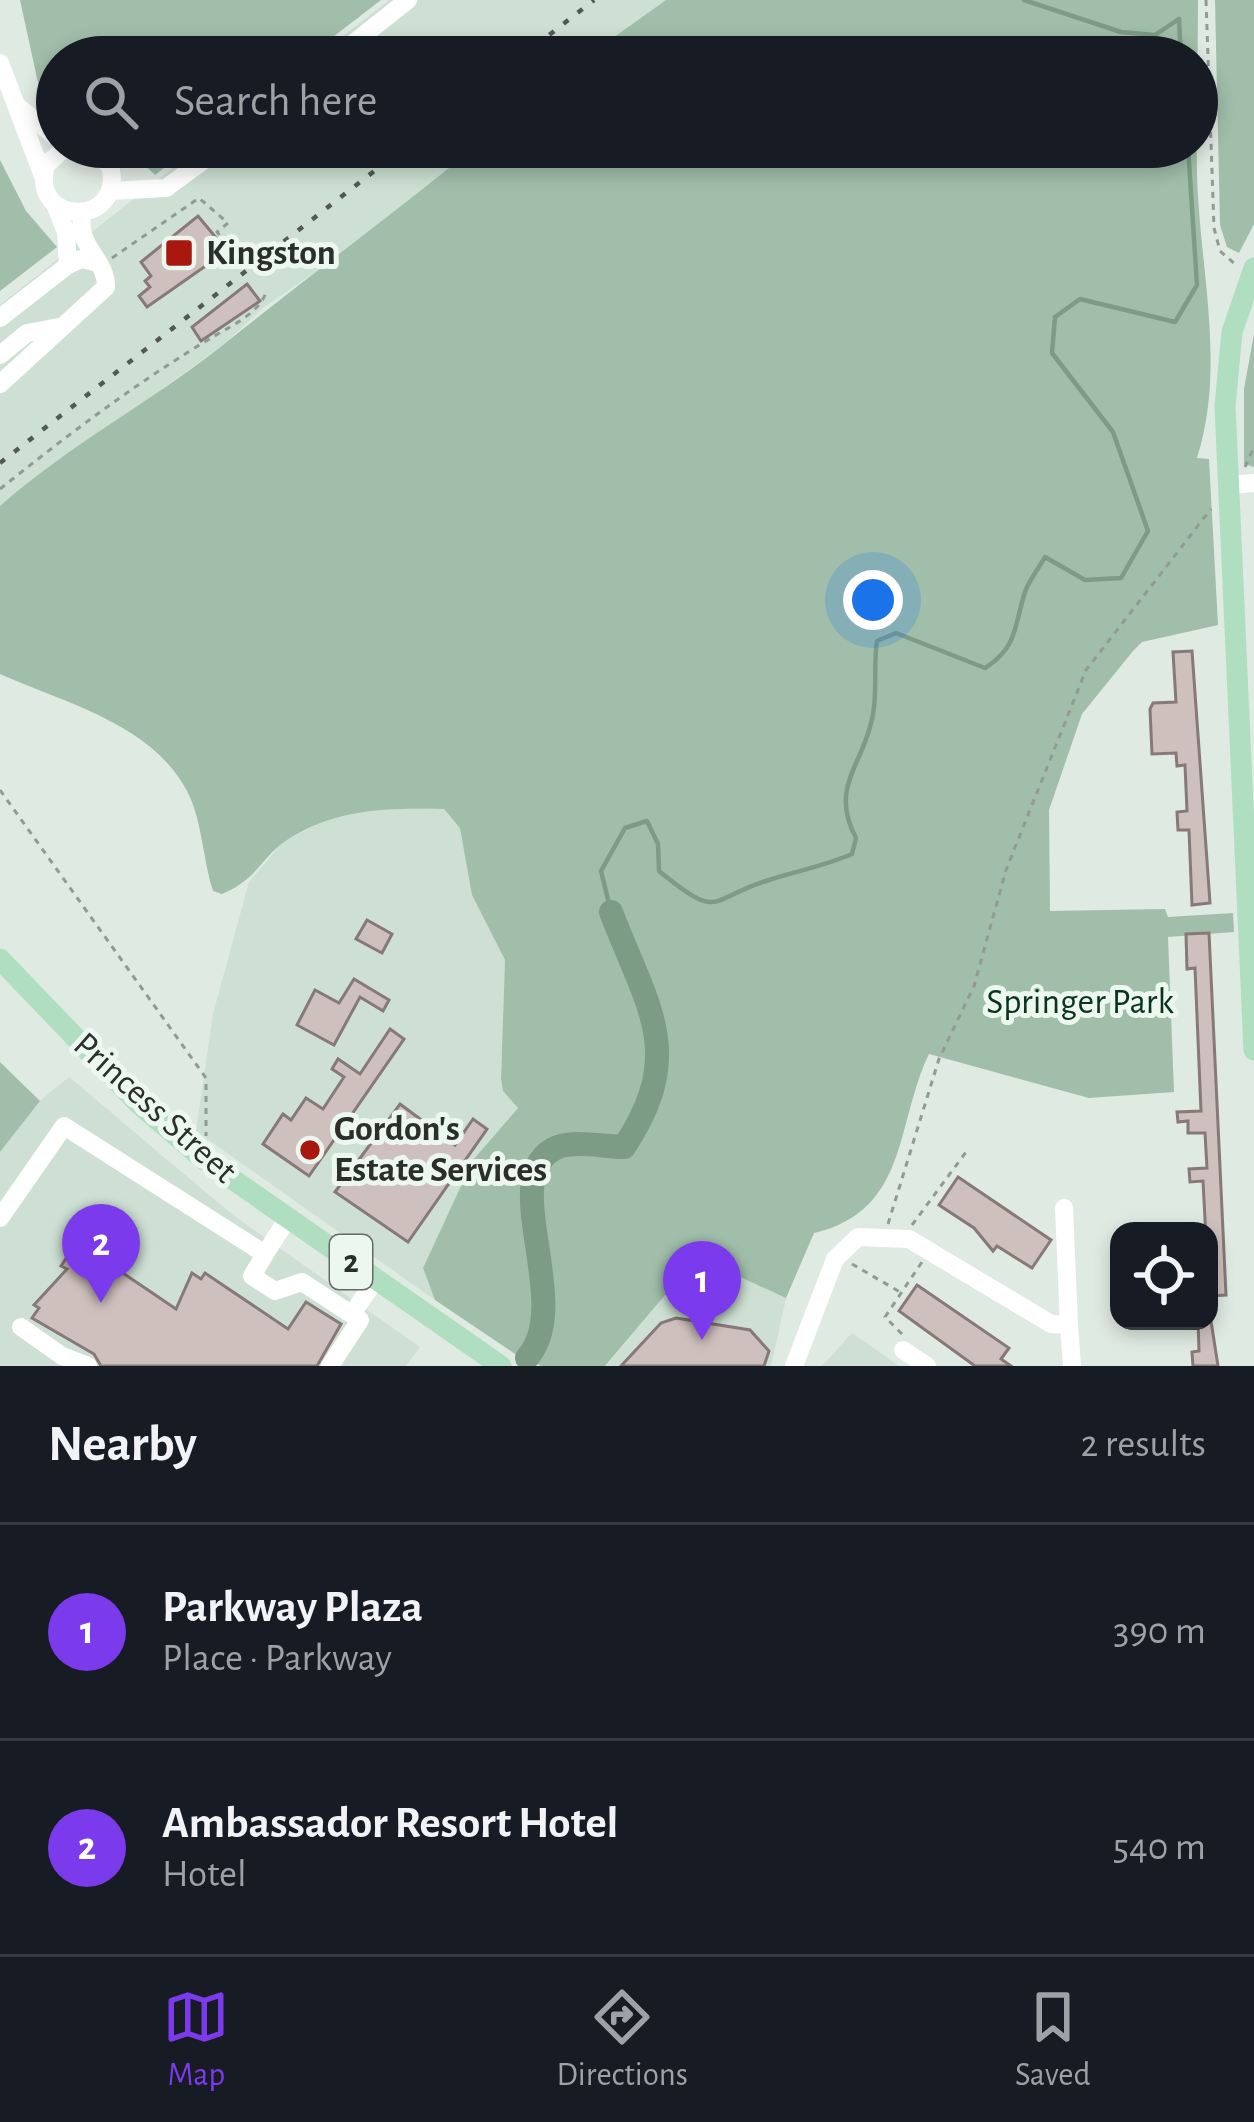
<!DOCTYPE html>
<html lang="en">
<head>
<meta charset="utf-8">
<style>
	body { margin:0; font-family:"Alegreya Sans",sans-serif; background:#20242c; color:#f1f3f6 }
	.controls { position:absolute; right:36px; bottom:36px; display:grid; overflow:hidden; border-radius:24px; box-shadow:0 6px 18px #0003 }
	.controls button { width:108px; height:108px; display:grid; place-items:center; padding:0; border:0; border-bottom:3px solid #363941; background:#171b24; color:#f1f3f6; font:60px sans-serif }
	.you { position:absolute; left:873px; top:600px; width:42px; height:42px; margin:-30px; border:9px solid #fff; border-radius:50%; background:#1a73e8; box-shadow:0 0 0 18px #1a73e833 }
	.badge { display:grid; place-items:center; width:78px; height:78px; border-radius:50%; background:#7c3aed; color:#fff; font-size:39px; font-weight:700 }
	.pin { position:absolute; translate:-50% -99px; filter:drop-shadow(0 3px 6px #0008) }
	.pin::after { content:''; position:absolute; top:63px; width:42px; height:36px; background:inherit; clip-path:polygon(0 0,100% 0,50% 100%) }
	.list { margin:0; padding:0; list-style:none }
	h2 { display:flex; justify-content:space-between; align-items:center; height:156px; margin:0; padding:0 48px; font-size:51px }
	h2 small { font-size:39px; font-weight:400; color:#9ea1a6 }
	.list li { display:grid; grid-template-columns:78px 1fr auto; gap:36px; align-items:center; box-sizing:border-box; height:216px; padding:0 48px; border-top:3px solid #363941 }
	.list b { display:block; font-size:45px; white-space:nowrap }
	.list p { margin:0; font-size:39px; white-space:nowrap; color:#9ea1a6 }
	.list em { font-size:39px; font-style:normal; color:#9ea1a6 }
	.icon { flex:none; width:66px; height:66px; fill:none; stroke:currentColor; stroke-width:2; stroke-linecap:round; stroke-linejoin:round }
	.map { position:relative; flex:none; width:1254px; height:1366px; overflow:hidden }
	.search { position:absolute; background:#171b24; box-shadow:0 6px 18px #0003; left:36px; right:36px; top:36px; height:132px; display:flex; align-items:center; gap:30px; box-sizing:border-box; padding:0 42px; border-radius:66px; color:#9ea1a6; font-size:45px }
	.sheet { height:588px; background:#171b24 }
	nav { display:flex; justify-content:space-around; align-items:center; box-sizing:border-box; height:168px; border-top:3px solid #363941; background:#171b24; font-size:33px; color:#9ea1a6 }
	nav a { display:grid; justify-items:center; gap:6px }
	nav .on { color:#7c3aed }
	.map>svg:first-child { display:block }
	.built { fill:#cde0d3 }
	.green { fill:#a0beaa }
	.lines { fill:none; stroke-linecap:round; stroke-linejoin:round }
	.stream { stroke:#7c9c86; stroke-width:4.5 }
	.river { stroke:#7c9c86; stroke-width:24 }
	.building { fill:#cec0bd; stroke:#867977; stroke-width:3 }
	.path { stroke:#929a94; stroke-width:3; stroke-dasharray:6 6; stroke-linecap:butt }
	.minor { stroke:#fff; stroke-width:18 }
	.major { stroke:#b0dec1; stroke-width:21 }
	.rail { stroke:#525954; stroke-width:4.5; stroke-dasharray:6 12; stroke-linecap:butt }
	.poi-dot { fill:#a9180f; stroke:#ecf7ef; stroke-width:4.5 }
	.labels { text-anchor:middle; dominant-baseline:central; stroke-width:10; stroke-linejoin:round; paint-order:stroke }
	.shield { fill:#ecf7ef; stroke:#646b66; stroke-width:3 }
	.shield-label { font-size:33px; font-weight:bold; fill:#2a2f2c }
	.poi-label { font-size:36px; font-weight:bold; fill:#2a2f2c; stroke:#ecf7ef; text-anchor:start }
	.park-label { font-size:36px; fill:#0b341e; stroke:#ecf7ef }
	.street-label { font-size:36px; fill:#2a2f2c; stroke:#ecf7ef }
</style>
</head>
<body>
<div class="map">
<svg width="1254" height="1366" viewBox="0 0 1254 1366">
	<rect width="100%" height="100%" fill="#dfeae2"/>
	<g class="built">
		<path d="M389,0H666L586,57H316Z"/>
		<path d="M199,147H475L364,239L264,307L223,345L0,506V305Z"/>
		<path d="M381,808L444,809L461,828L472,895L505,960L501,1079L503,1091L518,1108L473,1160L423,1268L435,1300L196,1131L213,1014L249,882L283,842L331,817Z"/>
		<path d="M69,1077L234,1216L420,1347L406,1366H0V1152L40,1101Z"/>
		<path d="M737,1275L786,1298L771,1366H606L665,1295Z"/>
		<path d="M852,1333L899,1366H822Z"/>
	</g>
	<g class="green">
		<path d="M20,0H381L307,57H57V109L42,101Z"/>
		<path d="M666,0H1198L1197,144V57H586Z"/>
		<path d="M1215,0H1254V224L1239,253L1227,247L1220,225Z"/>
		<path d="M126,147H191L155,175Z"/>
		<path d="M475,147H1197C1194,250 1229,358 1197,458L1209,459L1218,625L1142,642L1133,651L1082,714L1049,810L1050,911L1165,909L1168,917L1233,913L1234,932L1168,937L1174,1092L1089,1098L929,1054C895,1124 909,1211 814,1233L786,1298L736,1275L665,1295L605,1366H542L524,1360L435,1300L423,1268L473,1160L518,1108L503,1091L501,1079L505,960L472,895L460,828L444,809C387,808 336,808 287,840C259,859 259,878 222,894L213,891C203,860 202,819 187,791C152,724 65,703 0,674V506C69,445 151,402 223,345C306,278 392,215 475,147Z"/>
		<path d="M0,160L26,211L57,247L0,291Z"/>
		<path d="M1254,334V467L1244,464V389Z"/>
		<path d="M0,1062L40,1101L0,1152Z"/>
	</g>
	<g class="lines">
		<g class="stream">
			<path d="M1024,0L1121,32L1155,35L1179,19"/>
			<path d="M1179,19L1181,57"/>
			<path d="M611,912L601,871L625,828L647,821L658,844L659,871C722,923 708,898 769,880C797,871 824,866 852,854L856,838C829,787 863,765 872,719C878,695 873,667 877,641L896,633L985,668C1018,647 1014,626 1025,592C1029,580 1039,568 1045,557L1085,580L1121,578L1148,531L1113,432L1052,353L1055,317L1080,299L1175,322L1197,285L1188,147"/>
		</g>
		<path class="river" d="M527,1358C576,1303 493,1173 558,1147C575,1140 605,1147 624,1147C687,1052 647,1007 611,912"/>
	</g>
	<g class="building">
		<path d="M198,216L227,251L147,307L139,296L150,287L145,281L151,276L141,262Z"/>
		<path d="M247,284L260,301L201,341L192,327Z"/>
		<path d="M1192,651L1210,903L1192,905L1189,830H1178L1177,812L1187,811L1185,765L1177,766L1176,753L1152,754L1150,709L1153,703L1176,702L1173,652Z"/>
		<path d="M367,920L392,934L382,953L356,939Z"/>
		<path d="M1209,933L1226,1295L1209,1296L1203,1181L1190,1182L1189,1169L1207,1168L1205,1133H1188V1121L1178,1122L1177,1112L1201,1111L1195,968L1187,969L1186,934Z"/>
		<path d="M354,979L389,1000L383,1011L360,997L334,1045L297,1025L315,990L339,1003Z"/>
		<path d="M390,1029L404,1039L309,1176L263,1144L283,1114L291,1120L306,1098L323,1109L344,1077L332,1069L338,1059L360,1074Z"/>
		<path d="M400,1104L455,1145L473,1119L487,1129L408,1242L335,1192Z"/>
		<path d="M958,1177L1051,1240L1032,1268L997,1246L993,1251L974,1228L939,1205Z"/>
		<path d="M77,1242L176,1309L192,1273L201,1279L205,1273L288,1329L306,1302L341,1324L317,1366H101L94,1354L32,1318L39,1308L34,1305L67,1269L61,1266Z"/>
		<path d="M917,1285L1009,1348L1001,1359L1011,1366H975L899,1311Z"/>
		<path d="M676,1318L750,1330L769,1351L764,1366H621L661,1323Z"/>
		<path d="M1198,1321H1211L1218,1366H1193L1192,1352L1199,1351Z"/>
	</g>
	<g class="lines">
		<g class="path">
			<path d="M1206,0L1214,228L1220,251L1236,265"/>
			<path d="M112,258L199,198L228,223L217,232L229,246"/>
			<path d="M1245,467L1254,447"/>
			<path d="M0,489C69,434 136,383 211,338C229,327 260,313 266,292"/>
			<path d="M0,790L206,1078V1136"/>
			<path d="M888,1224L939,1059L974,986L1006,870L1086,670L1211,509"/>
			<path d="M912,1225L969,1148"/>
			<path d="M852,1264L900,1292"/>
			<path d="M902,1334L885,1317L922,1262"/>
		</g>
		<g class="minor">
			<path d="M336,57L408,0"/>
			<path d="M0,63L43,176"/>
			<path d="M17,106L57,138"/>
			<path d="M66,147L46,165C29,227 126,227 110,166L89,147"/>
			<path d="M110,191L166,188L222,147"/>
			<path d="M56,207L66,232L68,265"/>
			<path d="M0,318L68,265L81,259L95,262"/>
			<path d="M0,355L27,333L59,327"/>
			<path d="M0,384L106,287C107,259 74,245 83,213"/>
			<path d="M1230,485L1254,483"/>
			<path d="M0,1218L64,1126L265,1254L288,1218"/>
			<path d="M265,1254L252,1276L275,1291L302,1282L360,1320L330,1366"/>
			<path d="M352,1314L376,1279"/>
			<path d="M1069,1325L1072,1366"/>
			<path d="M21,1327L62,1356L88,1366"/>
			<path d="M903,1350L927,1366"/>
			<path d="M794,1366L835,1259L858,1237L909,1239L1051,1324L1069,1325L1064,1208"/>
		</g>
		<g class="major">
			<path d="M1254,268L1232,332L1225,406L1254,1050"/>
			<path d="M0,959L139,1104L202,1158L501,1366"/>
		</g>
		<g class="rail">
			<path d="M521,57L594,0"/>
			<path d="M0,463L405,147"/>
		</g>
	</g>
	<g class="poi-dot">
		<rect x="164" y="238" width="30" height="30" rx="6"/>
		<circle cx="310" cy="1150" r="12"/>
	</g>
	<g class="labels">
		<rect class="shield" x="330" y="1235" width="42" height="54" rx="9"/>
		<g class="shield-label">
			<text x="351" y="1262">2</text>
		</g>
		<g class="poi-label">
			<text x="206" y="253">Kingston</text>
			<text x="334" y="1129">Gordon's<tspan x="334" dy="41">Estate Services</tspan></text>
		</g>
		<g class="park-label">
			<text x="1080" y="1002">Springer Park</text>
		</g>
		<g class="street-label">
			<text transform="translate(155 1108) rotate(42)">Princess Street</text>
		</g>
	</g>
</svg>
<div class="controls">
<button><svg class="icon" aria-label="locate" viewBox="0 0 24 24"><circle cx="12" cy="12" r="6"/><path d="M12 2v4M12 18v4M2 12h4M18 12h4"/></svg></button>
</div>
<div class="you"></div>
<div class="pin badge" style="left:702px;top:1340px">1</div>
<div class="pin badge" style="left:101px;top:1303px">2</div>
<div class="search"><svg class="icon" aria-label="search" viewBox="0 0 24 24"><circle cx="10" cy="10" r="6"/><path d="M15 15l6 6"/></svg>Search here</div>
</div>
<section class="sheet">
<h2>Nearby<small>2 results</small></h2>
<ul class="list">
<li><span class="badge">1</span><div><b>Parkway Plaza</b><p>Place · Parkway</p></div><em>390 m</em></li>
<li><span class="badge">2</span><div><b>Ambassador Resort Hotel</b><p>Hotel</p></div><em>540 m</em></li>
</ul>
</section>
<nav>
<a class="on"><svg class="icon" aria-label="map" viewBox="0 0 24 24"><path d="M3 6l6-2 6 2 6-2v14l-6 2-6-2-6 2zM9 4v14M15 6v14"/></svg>Map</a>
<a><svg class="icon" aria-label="directions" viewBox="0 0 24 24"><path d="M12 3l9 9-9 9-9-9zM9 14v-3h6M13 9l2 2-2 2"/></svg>Directions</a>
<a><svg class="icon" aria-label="saved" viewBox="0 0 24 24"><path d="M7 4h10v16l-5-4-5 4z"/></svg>Saved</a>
</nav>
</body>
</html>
